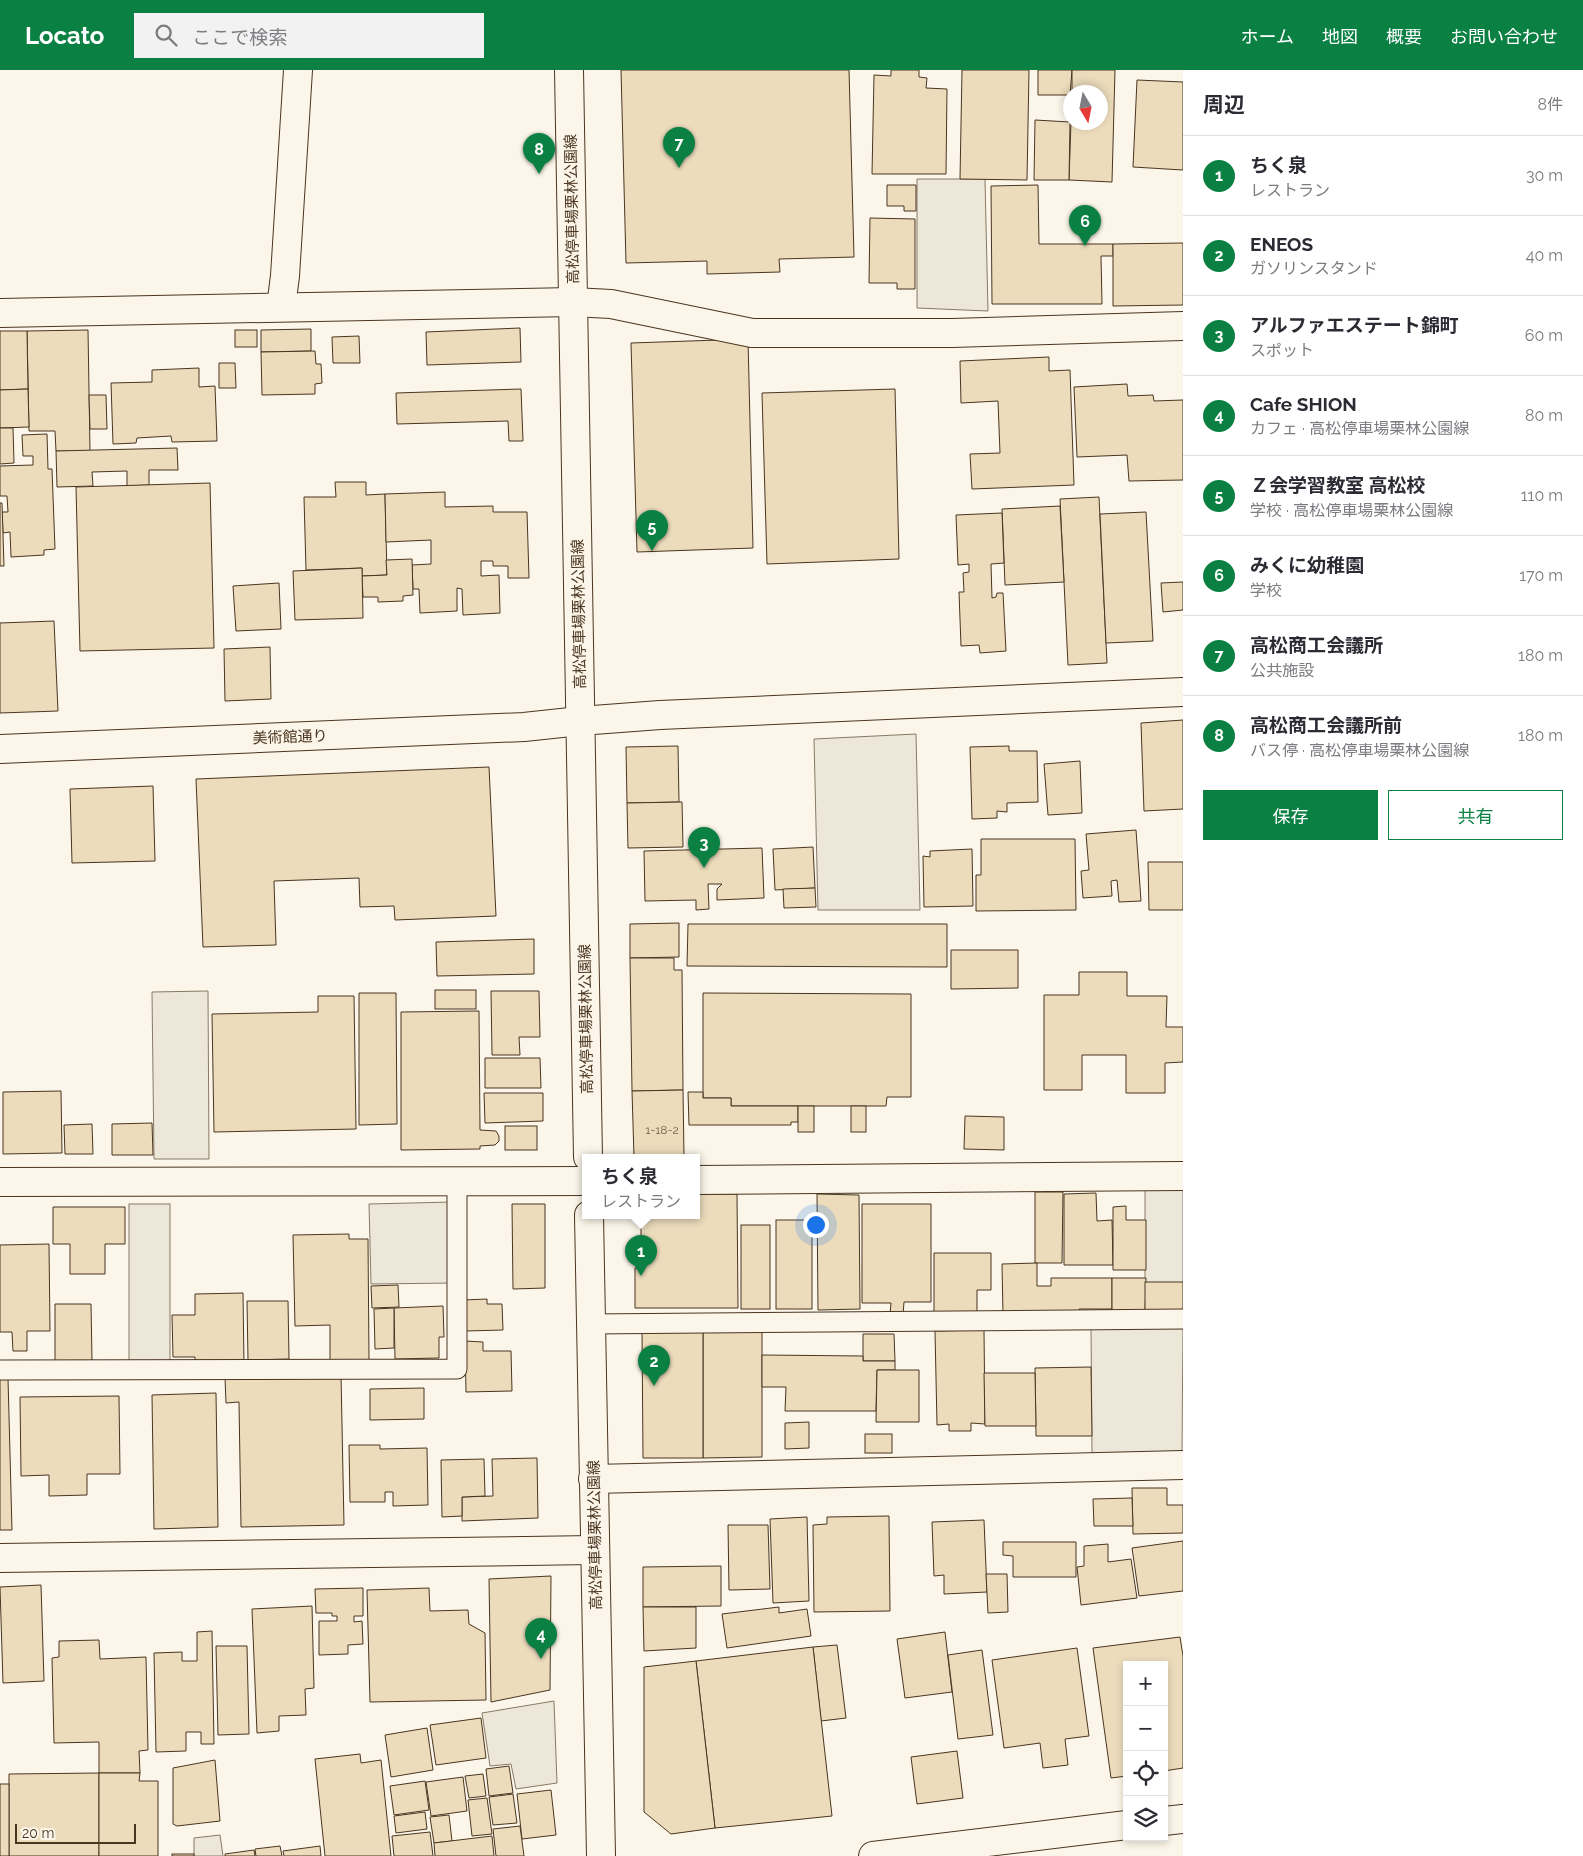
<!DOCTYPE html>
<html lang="ja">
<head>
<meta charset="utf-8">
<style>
	body { margin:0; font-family:Raleway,"Noto Sans JP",sans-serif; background:#f2f2f3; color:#2b2b33 }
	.controls { position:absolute; right:15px; bottom:15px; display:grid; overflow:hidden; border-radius:0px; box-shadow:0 2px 8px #0003 }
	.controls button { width:45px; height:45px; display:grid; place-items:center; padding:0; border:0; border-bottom:1px solid #e1e1e2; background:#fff; color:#2b2b33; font:25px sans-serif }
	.compass { position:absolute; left:1063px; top:15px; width:45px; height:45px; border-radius:50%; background:#fff; box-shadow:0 2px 8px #0003; rotate:170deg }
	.scale { position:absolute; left:15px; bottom:12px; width:121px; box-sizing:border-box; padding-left:5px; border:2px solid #4a3520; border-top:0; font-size:14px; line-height:18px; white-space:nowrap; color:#4a3520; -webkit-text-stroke:4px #fbf6e9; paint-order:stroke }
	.you { position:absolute; left:815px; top:1154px; width:18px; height:18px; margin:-12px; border:4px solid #fff; border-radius:50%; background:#1a73e8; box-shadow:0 0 0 8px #1a73e833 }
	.badge { display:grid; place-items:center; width:32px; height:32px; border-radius:50%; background:#0b8043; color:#fff; font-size:16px; font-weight:700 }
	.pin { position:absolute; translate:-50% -41px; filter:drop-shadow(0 1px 2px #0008) }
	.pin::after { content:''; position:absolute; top:26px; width:18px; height:15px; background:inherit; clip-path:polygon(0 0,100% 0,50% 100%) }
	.popup { position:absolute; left:582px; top:1084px; width:118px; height:65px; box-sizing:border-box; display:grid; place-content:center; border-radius:0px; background:#fff; filter:drop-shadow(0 1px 4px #0005); font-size:16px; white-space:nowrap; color:#7c7c81 }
	.popup b { font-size:19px; color:#2b2b33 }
	.popup::after { content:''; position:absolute; left:50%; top:100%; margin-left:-10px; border:10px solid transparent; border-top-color:#fff }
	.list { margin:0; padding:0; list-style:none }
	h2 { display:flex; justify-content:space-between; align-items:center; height:65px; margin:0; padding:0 20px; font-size:21px }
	h2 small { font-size:16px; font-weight:400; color:#7c7c81 }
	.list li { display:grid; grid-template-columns:32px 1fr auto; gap:15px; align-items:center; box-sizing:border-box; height:80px; padding:0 20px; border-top:1px solid #e1e1e2 }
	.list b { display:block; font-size:19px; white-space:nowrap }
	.list p { margin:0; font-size:16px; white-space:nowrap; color:#7c7c81 }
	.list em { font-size:16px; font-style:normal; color:#7c7c81 }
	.actions { display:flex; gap:10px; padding:15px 20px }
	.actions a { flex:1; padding:11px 0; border:1px solid #0b8043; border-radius:0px; text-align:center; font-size:18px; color:#0b8043 }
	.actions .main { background:#0b8043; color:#fff }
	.icon { flex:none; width:28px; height:28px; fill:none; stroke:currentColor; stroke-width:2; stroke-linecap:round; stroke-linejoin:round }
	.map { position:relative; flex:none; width:1183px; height:1786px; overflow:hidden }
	header { display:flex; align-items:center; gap:30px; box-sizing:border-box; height:70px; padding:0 25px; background:#0b8043; color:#fff }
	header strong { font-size:24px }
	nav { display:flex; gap:28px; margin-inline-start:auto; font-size:18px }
	.search { width:350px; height:45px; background:#f2f2f3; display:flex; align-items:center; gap:12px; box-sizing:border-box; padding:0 18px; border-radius:0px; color:#7c7c81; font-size:19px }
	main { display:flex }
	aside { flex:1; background:#fff }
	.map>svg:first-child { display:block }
	.parking { fill:#ede7d9; stroke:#887966 }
	.building { fill:#ecdcbc; stroke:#4a3520 }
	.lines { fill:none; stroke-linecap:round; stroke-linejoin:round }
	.service-casing { stroke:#4a3520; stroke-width:21 }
	.minor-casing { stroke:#4a3520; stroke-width:30 }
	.tertiary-casing { stroke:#4a3520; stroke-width:30 }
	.secondary-casing { stroke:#4a3520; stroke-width:30 }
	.service { stroke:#fbf6e9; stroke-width:19 }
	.minor { stroke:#fbf6e9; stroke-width:28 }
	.tertiary { stroke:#fbf6e9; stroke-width:28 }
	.secondary { stroke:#fbf6e9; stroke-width:28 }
	.labels { text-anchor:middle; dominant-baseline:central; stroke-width:4; stroke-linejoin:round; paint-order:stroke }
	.number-label { font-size:12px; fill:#725f47 }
	.street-label { font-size:15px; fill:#4a3520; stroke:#fbf6e9 }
</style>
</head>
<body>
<header>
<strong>Locato</strong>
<div class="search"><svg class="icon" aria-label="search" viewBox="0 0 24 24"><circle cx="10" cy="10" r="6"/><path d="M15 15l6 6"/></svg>ここで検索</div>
<nav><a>ホーム</a><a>地図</a><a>概要</a><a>お問い合わせ</a></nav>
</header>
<main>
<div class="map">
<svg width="1183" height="1786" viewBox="0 0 1183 1786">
	<rect width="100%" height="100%" fill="#fbf6e9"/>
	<g class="parking">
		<path d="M917,109H985L988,241L917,238Z"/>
		<path d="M916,664L920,840H818L814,669Z"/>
		<path d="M208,921L209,1089H154L152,922Z"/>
		<path d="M1145,1118H1183V1245L1145,1212Z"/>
		<path d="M452,1132L453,1213L371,1214L369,1134Z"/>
		<rect x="129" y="1134" width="41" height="159"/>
		<path d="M1091,1255H1183L1182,1382L1092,1383Z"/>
		<path d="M554,1631L557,1713L516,1719L511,1694L490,1696L482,1643Z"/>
		<path d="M220,1765L223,1786H194V1768Z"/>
	</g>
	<g class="building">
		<path d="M621,0H849L854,187L779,189L780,202L707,204V191L626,193Z"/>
		<path d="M891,0H919V7L927,8L926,18L947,19L946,104H872L874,5L891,6Z"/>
		<path d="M962,0H1029L1027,110L960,109Z"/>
		<path d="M1038,0H1072L1070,25H1038Z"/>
		<path d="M1072,0H1115L1112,112L1069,110L1071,52H1100V22H1072Z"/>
		<path d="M1137,10L1183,12V100L1133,97Z"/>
		<path d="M1035,50L1070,52L1069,110H1034Z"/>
		<path d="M887,115H916V141H904V136H887Z"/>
		<path d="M1038,115L1039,174H1113V186H1101L1102,234H992L991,116Z"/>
		<path d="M870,148L915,149V219H897V213H869Z"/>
		<path d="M1183,173V235L1113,236V174Z"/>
		<path d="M520,258L521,292L427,295L426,262Z"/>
		<path d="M311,259V281L261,282V260Z"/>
		<path d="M88,260L90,381H56L55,361H29L27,261Z"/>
		<rect x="235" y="260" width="22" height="17"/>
		<path d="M0,261H27L28,319L0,320Z"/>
		<path d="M359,266L360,293H333L332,267Z"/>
		<path d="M748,269L753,478L637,482L631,273Z"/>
		<path d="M315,281L316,294H321L322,313L315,314V324L262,325L261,282Z"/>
		<path d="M1049,287V301L1070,300L1074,415L972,419L970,384L1000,383L998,331L961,333L960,291Z"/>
		<path d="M219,293H235L236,318H219Z"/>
		<path d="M199,298V317L215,316L217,371L172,372L171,366L137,368L136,373L113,374L111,313L152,312V300Z"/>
		<path d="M1127,314L1128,326L1153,325L1154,331L1183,330V410L1129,411L1127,385L1077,387L1074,317Z"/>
		<path d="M28,319L29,357L0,358V320Z"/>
		<path d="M521,319L523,371H509L508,351L397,354L396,323Z"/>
		<path d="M895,319L899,489L767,494L762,323Z"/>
		<path d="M89,325H106L107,359H90Z"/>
		<path d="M0,358H13L14,393L0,394Z"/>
		<path d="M47,364L48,399H52L55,479L44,480V485L11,487L10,462L3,463L2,442H8L7,426H0V396L33,395V386H23L22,365Z"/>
		<path d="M177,378L178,400H149V415L127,416V401L92,402L93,416L57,417L56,381Z"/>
		<path d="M335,412H366V425L385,424L387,505L362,506V498L306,500L304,427H336Z"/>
		<path d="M210,413L214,578L80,581L76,417Z"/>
		<path d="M445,422V437L493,436V442H527L529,508H508V496H493V491H481V506L499,505L500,543L463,545L462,519L457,518V541L420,543L419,519H413L412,495L431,494V470L386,472L385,424Z"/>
		<path d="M1099,427L1107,593L1068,595L1060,429Z"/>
		<path d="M0,433H2L4,496H0Z"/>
		<path d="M1060,436L1064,512L1005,515L1002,439Z"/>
		<path d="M1146,442L1153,571L1106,573L1100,444Z"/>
		<path d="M1002,443L1004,493L991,494L992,528L996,527L997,523H1003L1006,581L980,583L979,575L961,576L959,522H964L963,503L969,502V494L958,495L956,445Z"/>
		<path d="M412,489L413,525L403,526V531L378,532V527H363L362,506L387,505L386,490Z"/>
		<path d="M362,498L363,548L295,550L293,501Z"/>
		<path d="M1183,512V540L1163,542L1161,513Z"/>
		<path d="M279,513L281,559L236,561L233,516Z"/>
		<path d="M54,551L58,641L0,643V553Z"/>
		<path d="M270,577L271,629L225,631L224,579Z"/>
		<path d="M1183,650V739L1144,741L1141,653Z"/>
		<path d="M678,676L679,732L627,733L626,677Z"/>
		<path d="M1009,676V681H1037L1038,732L1007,733V742L997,741V748L972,749L970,677Z"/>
		<path d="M1080,691L1082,743L1048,745L1044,694Z"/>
		<path d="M489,697L496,846L395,850L394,836L360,837L359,808L274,811L276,875L203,877L196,709Z"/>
		<path d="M153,716L155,791L72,793L70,719Z"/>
		<path d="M682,732L683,777L628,778L627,733Z"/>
		<path d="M1136,760L1141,831L1119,832L1117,810L1111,811L1112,826L1083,828L1081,801L1089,800L1086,764Z"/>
		<path d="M981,769H1075L1076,840L976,841V805H981Z"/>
		<path d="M813,777L815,818L775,820L773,779Z"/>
		<path d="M762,778L764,828L717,830V819L722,814H708L709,839L696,840V830L645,831L644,781Z"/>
		<path d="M972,779L973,836L924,837L923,786L930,787V781Z"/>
		<path d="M1148,792H1183V840H1149Z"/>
		<path d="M815,818L816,837L784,838L783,819Z"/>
		<path d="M679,853V887L630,888V854Z"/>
		<path d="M688,854H947V897L687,896Z"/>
		<path d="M534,869V904L437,906L436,872Z"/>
		<path d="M951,880H1018V918L951,919Z"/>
		<path d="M630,888H674V900H682L683,1020L632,1021Z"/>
		<path d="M1079,902H1127V926H1167L1166,957H1183V992L1165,993V1023H1126V985H1082V1020H1044V925H1079Z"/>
		<rect x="435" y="920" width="41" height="19"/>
		<path d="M491,921H539L540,967H519L520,985H492Z"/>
		<path d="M359,923H396L397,1054L359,1055Z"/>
		<path d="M703,923L911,924V1027H887L886,1036H731V1028H703Z"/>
		<path d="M318,926H354L356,1059L214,1062L212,944L318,942Z"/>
		<path d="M479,941L480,1060L496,1061L499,1066V1071L495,1075L480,1076V1079L401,1080V942Z"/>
		<path d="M485,988H540L541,1018H485Z"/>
		<path d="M683,1020L684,1087H634L632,1021Z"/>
		<path d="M61,1021L62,1083L3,1084V1022Z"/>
		<path d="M688,1022H703V1028H731V1036H798V1052H791V1055H689Z"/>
		<path d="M484,1023H543V1051L485,1053Z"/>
		<rect x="798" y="1036" width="16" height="26"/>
		<rect x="851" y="1036" width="15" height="26"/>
		<path d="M965,1046L1004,1047V1080L964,1079Z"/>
		<path d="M152,1053L153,1085H112V1054Z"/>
		<path d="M92,1054L93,1084H65L64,1055Z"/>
		<rect x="505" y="1056" width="32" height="24"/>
		<path d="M1035,1122H1063L1062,1193H1035Z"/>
		<path d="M1096,1123L1097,1151L1112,1150L1113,1195H1064V1124Z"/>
		<path d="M696,1124H737L738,1238H635V1198H641V1145H696Z"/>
		<path d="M817,1124L859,1125L860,1239L818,1240Z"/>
		<path d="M512,1134H545V1218L513,1219Z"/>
		<path d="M862,1134H931V1232H904L903,1245L890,1244L891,1233H862Z"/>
		<path d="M1126,1136V1150H1146V1200H1113V1137Z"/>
		<path d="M53,1137H125V1174H105V1204H70V1174H53Z"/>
		<rect x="776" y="1150" width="36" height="89"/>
		<rect x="741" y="1155" width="29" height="84"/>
		<path d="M349,1164V1169H368L369,1290H330V1255L295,1256L293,1165Z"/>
		<path d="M49,1174L50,1261H27V1281H13L12,1262H0V1175Z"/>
		<path d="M934,1183H991V1220H977V1243H934Z"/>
		<path d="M1037,1193V1216H1051V1208H1112V1239H1079V1246L1003,1245L1002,1194Z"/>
		<path d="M1112,1208H1146L1145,1245H1112Z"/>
		<rect x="1145" y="1212" width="38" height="33"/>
		<path d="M398,1215L399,1237L372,1238L371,1216Z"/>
		<path d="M243,1223L244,1294L195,1295V1287H173L172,1245H195V1224Z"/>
		<path d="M487,1229V1234H502L503,1260L465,1261L464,1230Z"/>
		<path d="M247,1231H288L289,1289L248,1290Z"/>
		<path d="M55,1234H91L92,1291H55Z"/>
		<path d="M443,1236L444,1267H439V1288L395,1289L394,1238Z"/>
		<path d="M394,1238V1278L375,1279L374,1239Z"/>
		<path d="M762,1259V1387L703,1388V1260Z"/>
		<path d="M642,1260H703V1388H643Z"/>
		<path d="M984,1260L985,1354L971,1353V1361H949V1354L937,1355L935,1261Z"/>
		<path d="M863,1264H894L895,1291H863Z"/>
		<path d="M465,1271L483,1272V1281H511L512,1321L466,1322Z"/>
		<path d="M762,1285L863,1286V1291H895V1300H877L876,1341H785L786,1317H762Z"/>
		<path d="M1091,1297L1092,1366H1036L1035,1298Z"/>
		<path d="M877,1300H919V1352H876Z"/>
		<path d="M984,1303H1035L1036,1356H985Z"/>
		<path d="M341,1305L344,1455L241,1457L239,1332L226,1333L225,1308Z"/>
		<path d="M8,1308L12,1460H0V1309Z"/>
		<path d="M424,1318V1349L370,1350V1319Z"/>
		<path d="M216,1323L218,1457L154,1459L152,1325Z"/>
		<path d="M119,1326L120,1404H87V1425L49,1426V1405L21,1406L20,1327Z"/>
		<path d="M809,1352V1378L785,1379V1353Z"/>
		<rect x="865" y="1364" width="27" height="19"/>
		<path d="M349,1375H380V1379L427,1378L428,1435L393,1436V1422H385V1432H350Z"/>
		<path d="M537,1388L538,1448L462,1451V1427L493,1426L492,1389Z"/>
		<path d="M484,1389L485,1426L462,1427V1446L442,1447L441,1390Z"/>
		<path d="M1132,1418H1167V1435H1183V1463L1133,1464Z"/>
		<path d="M1132,1428L1133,1456H1094L1093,1429Z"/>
		<path d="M889,1446L890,1541L814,1542L813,1455L827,1454V1447Z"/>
		<path d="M807,1447L809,1531L773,1533L770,1449Z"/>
		<path d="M984,1450L987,1522L944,1524V1505L934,1506L932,1452Z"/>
		<path d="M728,1455H768L770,1519L729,1520Z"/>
		<path d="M1183,1471V1521L1139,1526L1132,1478Z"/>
		<path d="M1003,1472H1076V1507H1013V1486L1003,1485Z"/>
		<path d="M1108,1474V1492L1131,1489L1137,1528L1081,1535L1077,1497L1084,1496V1476Z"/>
		<path d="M721,1496V1536L643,1537V1497Z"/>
		<path d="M986,1504H1007L1008,1542L988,1543Z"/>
		<path d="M551,1506L550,1620L491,1632L489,1509Z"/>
		<path d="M41,1515L44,1611L3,1613L0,1517Z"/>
		<path d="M363,1518V1546H354V1552L362,1551L363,1574L348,1575V1584L319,1585V1551H337V1546H332V1543H316L315,1519Z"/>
		<path d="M429,1518L430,1541L468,1540L469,1554L485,1563L486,1630L370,1632L367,1520Z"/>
		<path d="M312,1536L314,1618L305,1619L306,1645L279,1646V1661L257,1663L252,1539Z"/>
		<path d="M643,1537H696V1578L644,1581Z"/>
		<path d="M779,1537V1543L807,1539L811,1566L727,1578L722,1544Z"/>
		<path d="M212,1561L214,1674H201V1662H186V1681L156,1682L154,1583L182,1582V1591H197V1562Z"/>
		<path d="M945,1562L952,1622L905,1628L897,1569Z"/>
		<path d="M1180,1567L1183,1586V1698L1164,1701V1595H1127V1706L1111,1708L1093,1578Z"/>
		<path d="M99,1570L100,1589L146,1587L148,1680L139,1681L140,1703H99V1672L54,1673L52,1588L59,1587V1571Z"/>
		<path d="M837,1575L846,1648L821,1651L813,1577Z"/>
		<path d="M216,1576H247L249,1664L218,1665Z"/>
		<path d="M813,1577L832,1746L715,1758L696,1591Z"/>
		<path d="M1077,1578L1089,1666L1065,1669L1068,1695L1043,1698L1040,1673L1004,1678L992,1590Z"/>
		<path d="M982,1580L993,1665L958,1669L948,1585Z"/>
		<path d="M696,1591L715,1758L671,1764L644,1742V1597Z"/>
		<path d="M481,1648L486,1688L436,1695L430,1655Z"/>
		<path d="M427,1658L433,1700L391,1707L385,1665Z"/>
		<path d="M957,1681L963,1728L917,1734L911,1687Z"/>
		<path d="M360,1684L361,1693L381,1690L391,1786H325L315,1689Z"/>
		<path d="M215,1690L220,1751L177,1756L173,1754V1698Z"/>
		<path d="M509,1696L513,1723L489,1726L486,1699Z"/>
		<path d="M99,1703V1786H9V1704Z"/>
		<path d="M99,1703H140L139,1711H158V1786H99Z"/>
		<path d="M483,1704L486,1726L469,1728L465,1706Z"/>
		<path d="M463,1707L467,1741L431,1746L426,1712Z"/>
		<path d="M425,1711L429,1740L394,1745L390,1716Z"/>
		<rect x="0" y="1714" width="9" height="72"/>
		<path d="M551,1720L556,1765L522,1769L517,1724Z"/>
		<path d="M513,1724L517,1753L493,1755L489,1727Z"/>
		<path d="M487,1728L492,1764L472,1766L468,1730Z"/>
		<path d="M425,1742L427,1759L396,1763L394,1746Z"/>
		<path d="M449,1745L452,1771L434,1773L430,1747Z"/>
		<path d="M520,1756L524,1786H496L493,1759Z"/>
		<path d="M430,1762L433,1786H394L392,1766Z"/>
		<path d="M492,1766L494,1786H435L434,1773Z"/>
		<path d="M280,1776L282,1786H256L255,1779Z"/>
		<path d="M320,1776L321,1786H284L283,1781Z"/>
		<path d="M254,1780L255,1786H225V1784Z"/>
		<rect x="172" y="1784" width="22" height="2"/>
	</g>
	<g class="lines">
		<g class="service-casing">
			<g id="service">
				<path d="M590,1254L1183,1249"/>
				<path d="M0,1300L457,1299V1111"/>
			</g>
		</g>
		<g class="minor-casing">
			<g id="minor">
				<path d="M281,237L285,206L298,0"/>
				<path d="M0,243L573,232L611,234L752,263H952L1183,256"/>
				<path d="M696,1110L1183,1106"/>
				<path d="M0,1112L586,1111"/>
				<path d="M593,1409L1183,1395"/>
				<path d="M0,1488L594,1480"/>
			</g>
		</g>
		<g class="tertiary-casing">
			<g id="tertiary">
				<path d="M0,679L524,657L580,651L660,645L1183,622"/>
				<path d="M1164,1751L1183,1749"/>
				<path d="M873,1786L1127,1755"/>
			</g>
		</g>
		<g class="secondary-casing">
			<g id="secondary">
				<path d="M569,0L588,1087"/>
				<path d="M589,1145L601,1786"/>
			</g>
		</g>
		<use href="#service" class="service"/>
		<use href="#minor" class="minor"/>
		<use href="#tertiary" class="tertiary"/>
		<use href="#secondary" class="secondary"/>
	</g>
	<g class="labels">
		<g class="number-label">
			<text x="662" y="1060">1-18-2</text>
		</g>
		<g class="street-label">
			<text transform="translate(572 139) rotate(-91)">高松停車場栗林公園線</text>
			<text transform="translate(579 544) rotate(-91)">高松停車場栗林公園線</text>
			<text transform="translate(290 667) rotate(-2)">美術館通り</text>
			<text transform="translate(586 949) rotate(-91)">高松停車場栗林公園線</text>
			<text transform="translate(595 1465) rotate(-91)">高松停車場栗林公園線</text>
		</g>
	</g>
</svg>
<div class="controls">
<button>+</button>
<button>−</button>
<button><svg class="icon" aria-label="locate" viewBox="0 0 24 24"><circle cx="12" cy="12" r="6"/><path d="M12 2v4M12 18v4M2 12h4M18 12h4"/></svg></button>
<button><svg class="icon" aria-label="layers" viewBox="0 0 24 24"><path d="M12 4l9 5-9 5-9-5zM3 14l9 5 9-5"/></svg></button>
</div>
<svg class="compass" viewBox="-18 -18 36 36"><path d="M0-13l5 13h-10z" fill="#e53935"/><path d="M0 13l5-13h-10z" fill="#7c7c81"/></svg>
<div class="scale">20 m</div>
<div class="you"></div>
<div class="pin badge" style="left:641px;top:1206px">1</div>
<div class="popup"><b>ちく泉</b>レストラン</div>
<div class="pin badge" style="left:654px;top:1316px">2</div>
<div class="pin badge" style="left:704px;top:798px">3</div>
<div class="pin badge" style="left:541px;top:1589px">4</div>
<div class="pin badge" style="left:652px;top:481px">5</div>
<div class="pin badge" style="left:1085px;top:176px">6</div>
<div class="pin badge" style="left:679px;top:98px">7</div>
<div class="pin badge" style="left:539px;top:104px">8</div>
</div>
<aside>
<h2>周辺<small>8件</small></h2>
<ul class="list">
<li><span class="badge">1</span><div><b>ちく泉</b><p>レストラン</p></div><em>30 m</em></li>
<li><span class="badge">2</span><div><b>ENEOS</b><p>ガソリンスタンド</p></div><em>40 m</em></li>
<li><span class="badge">3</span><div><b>アルファエステート錦町</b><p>スポット</p></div><em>60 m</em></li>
<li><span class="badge">4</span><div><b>Cafe SHION</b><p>カフェ · 高松停車場栗林公園線</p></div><em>80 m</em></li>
<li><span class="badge">5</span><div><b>Ｚ会学習教室 高松校</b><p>学校 · 高松停車場栗林公園線</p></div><em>110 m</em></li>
<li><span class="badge">6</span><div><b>みくに幼稚園</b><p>学校</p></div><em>170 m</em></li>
<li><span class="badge">7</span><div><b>高松商工会議所</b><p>公共施設</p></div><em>180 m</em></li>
<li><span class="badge">8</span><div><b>高松商工会議所前</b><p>バス停 · 高松停車場栗林公園線</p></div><em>180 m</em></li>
</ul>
<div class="actions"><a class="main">保存</a><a>共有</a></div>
</aside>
</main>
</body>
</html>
